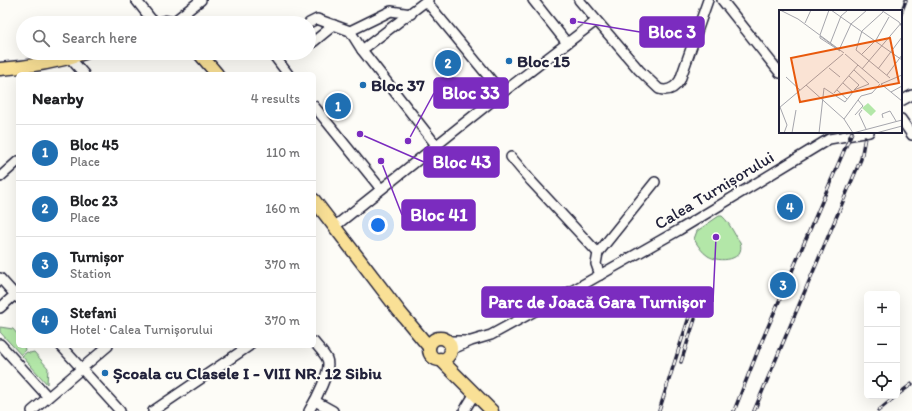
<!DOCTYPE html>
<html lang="en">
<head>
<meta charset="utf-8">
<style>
	body { margin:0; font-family:Itim,sans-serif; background:#f6f6f6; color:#202124 }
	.controls { position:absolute; right:12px; bottom:12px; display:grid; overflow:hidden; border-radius:6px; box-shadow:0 4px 16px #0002 }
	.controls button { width:36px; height:36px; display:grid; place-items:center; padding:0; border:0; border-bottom:1px solid #e0e0e0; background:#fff; color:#202124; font:20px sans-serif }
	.you { position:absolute; left:378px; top:225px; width:14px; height:14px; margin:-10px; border:3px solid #fff; border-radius:50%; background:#1a73e8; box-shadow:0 0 0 6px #1a73e833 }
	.badge { display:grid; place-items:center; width:26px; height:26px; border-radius:50%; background:#1f6fb2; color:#fff; font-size:13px; font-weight:700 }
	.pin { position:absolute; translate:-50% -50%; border:2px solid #fff; box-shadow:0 1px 4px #0006 }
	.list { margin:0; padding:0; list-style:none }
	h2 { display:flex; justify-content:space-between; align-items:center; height:52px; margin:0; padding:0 16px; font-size:17px }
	h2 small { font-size:13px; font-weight:400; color:#757577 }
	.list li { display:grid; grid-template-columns:26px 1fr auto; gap:12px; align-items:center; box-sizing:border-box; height:56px; padding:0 16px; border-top:1px solid #e0e0e0 }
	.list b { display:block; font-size:15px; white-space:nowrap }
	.list p { margin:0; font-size:13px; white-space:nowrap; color:#757577 }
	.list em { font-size:13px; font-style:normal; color:#757577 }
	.icon { flex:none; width:22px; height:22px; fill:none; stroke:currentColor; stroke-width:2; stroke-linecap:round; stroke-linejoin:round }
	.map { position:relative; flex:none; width:912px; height:411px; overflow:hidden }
	.search { position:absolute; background:#fff; box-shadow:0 4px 16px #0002; left:16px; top:16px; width:300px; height:44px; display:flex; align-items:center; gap:10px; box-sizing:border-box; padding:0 14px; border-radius:22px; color:#757577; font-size:15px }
	.panel { position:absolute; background:#fff; box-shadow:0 4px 16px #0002; left:16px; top:72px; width:300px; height:276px; border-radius:6px }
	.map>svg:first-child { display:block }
	.green { fill:#b3e7a8; stroke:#6a8472 }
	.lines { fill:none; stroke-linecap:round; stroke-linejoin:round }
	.minor-casing { stroke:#22223b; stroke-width:12 }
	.major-casing { stroke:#22223b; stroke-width:15 }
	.minor { stroke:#fdfcf7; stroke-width:9 }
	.major { stroke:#f9e096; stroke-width:12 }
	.rail-casing { stroke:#22223b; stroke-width:3.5 }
	.rail { stroke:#fdfcf7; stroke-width:2; stroke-dasharray:6; stroke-linecap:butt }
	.poi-dot { fill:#1f6fb2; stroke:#fdfcf7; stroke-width:1.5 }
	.labels { text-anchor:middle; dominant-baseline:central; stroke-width:4; stroke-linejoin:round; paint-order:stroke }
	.poi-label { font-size:17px; font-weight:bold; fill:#22223b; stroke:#fdfcf7; text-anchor:start }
	.street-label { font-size:17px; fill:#22223b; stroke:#fdfcf7 }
	.inset-road { fill:none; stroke:#a5a5ac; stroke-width:1 }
	.view { fill:#e8590c; fill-opacity:0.15; stroke:#e8590c; stroke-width:2 }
	.inset-edge { fill:none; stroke:#22223b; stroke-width:2 }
	.leader { fill:none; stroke:#7b2cbf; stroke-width:1.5 }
	.callout-dot { fill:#7b2cbf; stroke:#fdfcf7; stroke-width:1.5 }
	.callout { fill:#7b2cbf; stroke:#7b2cbf; stroke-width:1.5 }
	.callout-label { font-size:18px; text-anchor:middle; font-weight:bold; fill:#fff }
</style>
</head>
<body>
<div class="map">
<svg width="912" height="411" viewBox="0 0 912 411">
	<rect width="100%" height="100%" fill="#fdfcf7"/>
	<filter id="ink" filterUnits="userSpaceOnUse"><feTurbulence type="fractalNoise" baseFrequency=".025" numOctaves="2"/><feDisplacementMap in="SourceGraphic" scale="8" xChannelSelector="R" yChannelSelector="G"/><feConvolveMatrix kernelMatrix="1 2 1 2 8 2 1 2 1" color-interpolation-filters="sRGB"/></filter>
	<g filter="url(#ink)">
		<g class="green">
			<path d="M719,216H722C727,220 730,226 733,231C735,235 738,239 740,242C746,261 719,263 708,256C702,252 698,246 694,239L697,231Z"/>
			<path d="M0,327L13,329L18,335V346H24L25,350L21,355L0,332Z"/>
			<path d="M27,352L30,353L34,352L48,368L47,384L22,356Z"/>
		</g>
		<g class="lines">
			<g class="minor-casing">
				<g id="minor">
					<path d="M136,0L151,19L157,23"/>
					<path d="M428,0L426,1L502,93"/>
					<path d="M533,0L567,43"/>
					<path d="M579,0L639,70L659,89C668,92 675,88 680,80L708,0"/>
					<path d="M722,0L780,73"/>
					<path d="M426,1L362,50L436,145"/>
					<path d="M172,23L201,0"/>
					<path d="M309,23L317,19L350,31L391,11L411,14"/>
					<path d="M350,31L362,50"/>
					<path d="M312,43L334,25"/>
					<path d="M272,53L288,74"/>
					<path d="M70,58L84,74"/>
					<path d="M901,101L912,95"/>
					<path d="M314,106L381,189"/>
					<path d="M901,119L912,135"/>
					<path d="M511,157L531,181L598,253"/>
					<path d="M0,177L18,161"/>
					<path d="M334,227L502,93L596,21"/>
					<path d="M600,275L596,264L598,253L655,182"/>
					<path d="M0,278L18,298"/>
					<path d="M0,308L18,292"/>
					<path d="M447,341H467"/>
					<path d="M0,344L48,397"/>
					<path d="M61,346L120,411"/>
					<path d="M450,350L471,341L491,335L577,288L679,230L829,139L869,132"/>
					<path d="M315,401L333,411"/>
					<path d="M32,411L108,346"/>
					<path d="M153,411L249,346"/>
					<path d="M309,411C315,401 332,370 327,359C324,353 318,347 314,342"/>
					<path d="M464,411L472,398"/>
				</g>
			</g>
			<g class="major-casing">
				<g id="major">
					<path d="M161,23L165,22L171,23"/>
					<path d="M199,53L217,74"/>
					<path d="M0,69C29,67 58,62 85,53"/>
					<path d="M314,200L399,311L429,347"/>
					<circle cx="440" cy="349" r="11"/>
					<path d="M440,359L492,411"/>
				</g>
			</g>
			<use href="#minor" class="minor"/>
			<use href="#major" class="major"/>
			<g class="rail-casing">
				<g id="rail">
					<path d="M901,13L906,0"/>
					<path d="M681,362L695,319"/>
					<path d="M897,395L912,384"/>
					<path d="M659,411L689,317"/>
					<path d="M734,411L761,343L852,132"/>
					<path d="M754,411L861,159L865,137"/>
					<path d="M878,411L896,396"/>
				</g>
			</g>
			<use href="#rail" class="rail"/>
		</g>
	</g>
	<g class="poi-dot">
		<circle cx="509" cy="61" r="4"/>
		<circle cx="363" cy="85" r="4"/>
		<circle cx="105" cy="373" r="4"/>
	</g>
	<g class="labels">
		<g class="poi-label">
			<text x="517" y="61">Bloc 15</text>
			<text x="371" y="85">Bloc 37</text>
			<text x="113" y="373">Școala cu Clasele I - VIII NR. 12 Sibiu</text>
		</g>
		<g class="street-label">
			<text transform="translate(714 190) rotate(-31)">Calea Turnișorului</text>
		</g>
	</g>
	<g transform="translate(779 10)">
		<rect width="123" height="123" fill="#fdfcf7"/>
		<path d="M89,93L97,101L92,106L83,98Z" fill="#b3e7a8"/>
		<path class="inset-road" d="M1,0L19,9L65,43M52,0L123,50M102,0L120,12L123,17M104,2L83,21L77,40L111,68M26,13L32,0M41,25L50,0M41,26L60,40L61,41L41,28ZM51,34L62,6L69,0M60,40L72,14L88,0M66,44L100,73M82,45L97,30L110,7M50,58L61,67M83,59L123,12M99,59L123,27M75,60L90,74L75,80M108,65L123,45M70,66L80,75L75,80M7,67L21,80M102,74L123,91M102,74L123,65M27,75L65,109L74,123M58,80L68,89M112,82L123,76M55,83L79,55M1,97L8,115L5,123M0,98L64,44M83,100L80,104L87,119M76,105L84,96L79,90M104,108L103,104L111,101L117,111M65,109L82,86L93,83L101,74M13,123L17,100M40,123L45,78L66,92L74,82L64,73M74,123L123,110M97,123L123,116"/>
		<path class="view" d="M111,28L120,73L21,92L12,48Z"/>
		<rect width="123" height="123" class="inset-edge"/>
	</g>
	<path class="leader" d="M573 21L640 32M408 141L434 93M360 134L424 162M381 161L402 215M716 237L713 302"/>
	<g class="callout-dot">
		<circle cx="573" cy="21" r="4"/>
		<circle cx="408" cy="141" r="4"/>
		<circle cx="360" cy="134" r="4"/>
		<circle cx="381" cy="161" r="4"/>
		<circle cx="716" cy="237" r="4"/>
	</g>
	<g class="callout">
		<rect x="640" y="17" width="64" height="30" rx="4"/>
		<rect x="434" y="78" width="74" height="30" rx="4"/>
		<rect x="424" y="147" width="75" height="30" rx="4"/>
		<rect x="402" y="200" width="73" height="30" rx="4"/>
		<rect x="482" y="287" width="231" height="30" rx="4"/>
	</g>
	<g class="callout-label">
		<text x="672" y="38">Bloc 3</text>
		<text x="471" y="99">Bloc 33</text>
		<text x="462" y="168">Bloc 43</text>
		<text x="439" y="221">Bloc 41</text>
		<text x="597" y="308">Parc de Joacă Gara Turnișor</text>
	</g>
</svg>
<div class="controls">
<button>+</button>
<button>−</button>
<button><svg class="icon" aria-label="locate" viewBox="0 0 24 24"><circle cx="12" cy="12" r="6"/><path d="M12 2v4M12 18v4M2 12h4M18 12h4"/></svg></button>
</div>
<div class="you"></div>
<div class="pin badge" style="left:338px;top:106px">1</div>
<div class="pin badge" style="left:448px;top:63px">2</div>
<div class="pin badge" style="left:783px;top:285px">3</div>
<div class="pin badge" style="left:790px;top:207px">4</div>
<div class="search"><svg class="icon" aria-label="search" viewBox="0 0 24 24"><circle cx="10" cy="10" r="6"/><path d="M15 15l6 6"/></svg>Search here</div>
<section class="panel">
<h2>Nearby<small>4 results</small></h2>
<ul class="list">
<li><span class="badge">1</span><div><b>Bloc 45</b><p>Place</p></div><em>110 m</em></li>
<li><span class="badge">2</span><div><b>Bloc 23</b><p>Place</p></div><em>160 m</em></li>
<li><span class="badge">3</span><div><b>Turnișor</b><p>Station</p></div><em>370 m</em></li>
<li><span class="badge">4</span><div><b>Stefani</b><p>Hotel · Calea Turnișorului</p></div><em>370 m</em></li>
</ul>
</section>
</div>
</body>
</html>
